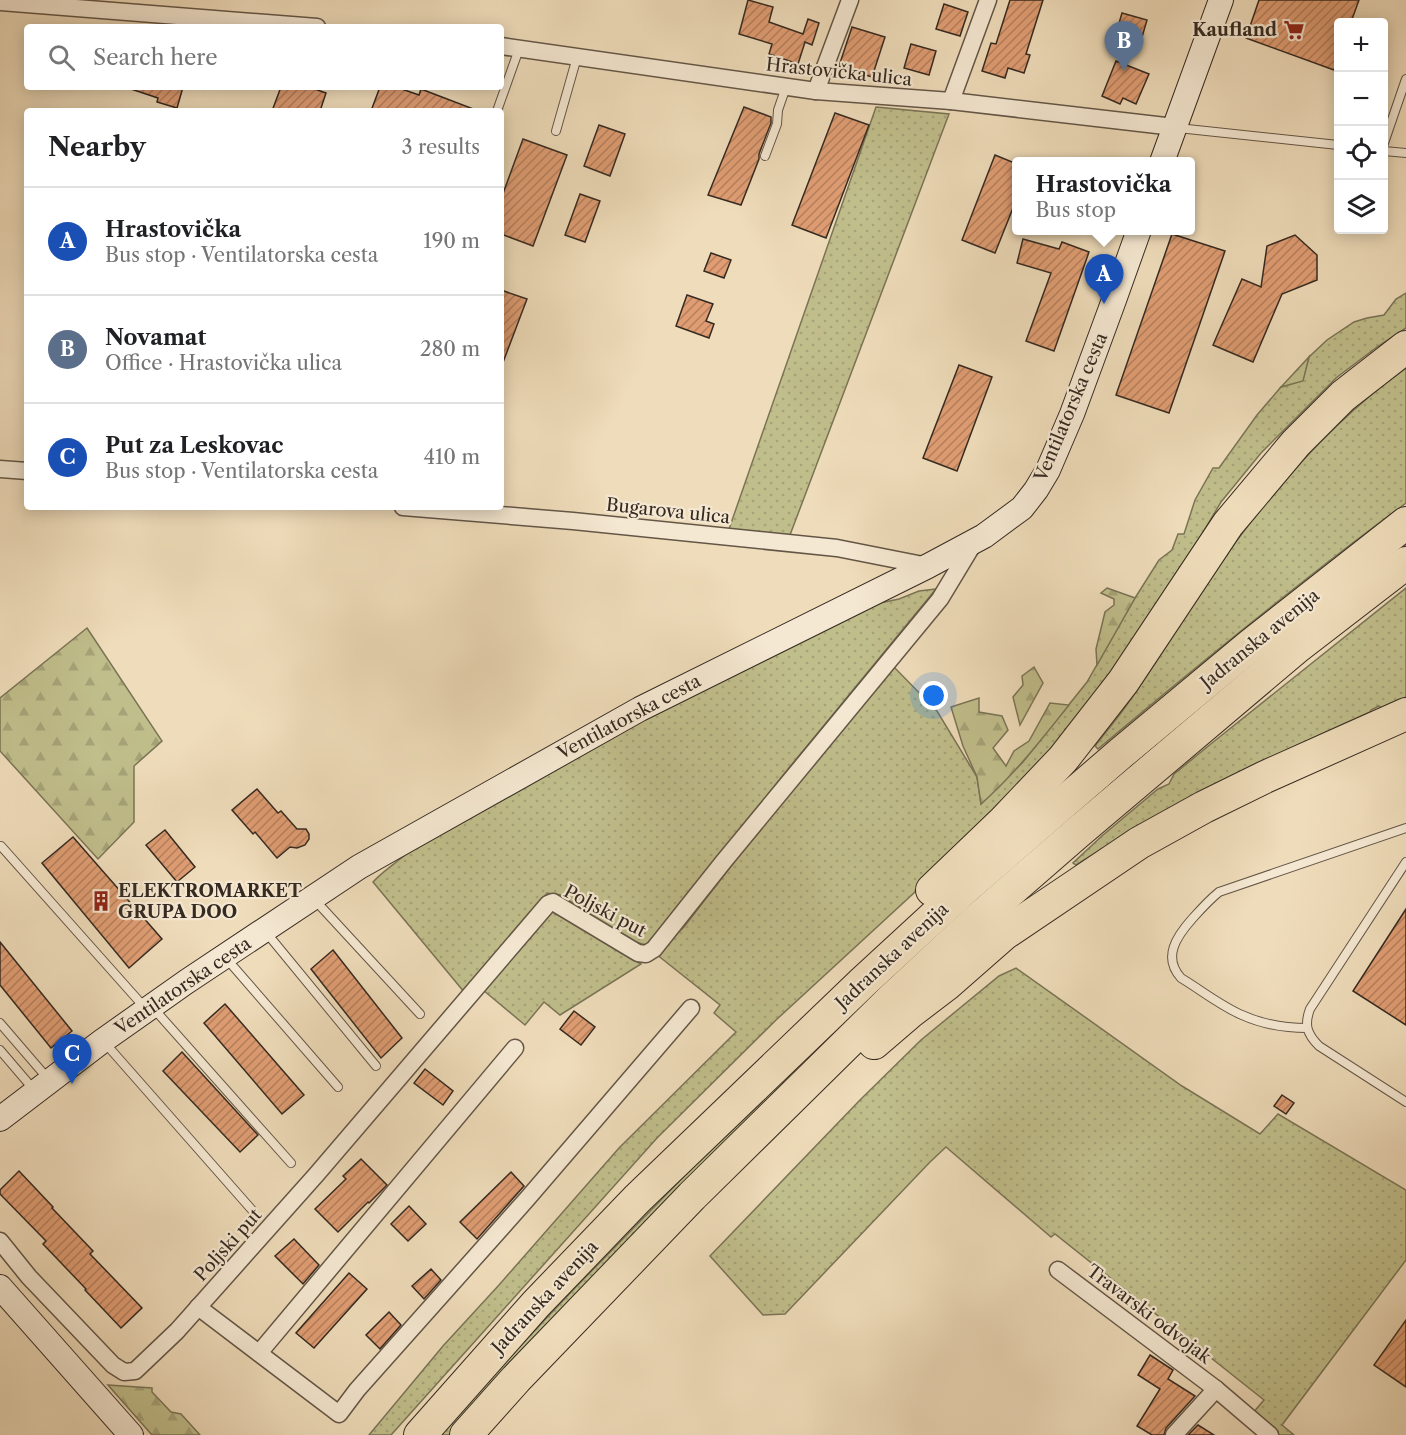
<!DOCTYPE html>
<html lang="en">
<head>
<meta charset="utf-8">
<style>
	body { margin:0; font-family:"Libre Caslon Text",serif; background:#f6f6f6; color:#202124 }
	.controls { position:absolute; right:18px; top:18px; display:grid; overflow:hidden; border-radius:6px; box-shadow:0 3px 15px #0003 }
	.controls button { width:54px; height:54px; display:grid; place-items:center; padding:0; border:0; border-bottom:2px solid #e0e0e0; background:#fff; color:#202124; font:30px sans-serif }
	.you { position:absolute; left:934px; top:696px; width:21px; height:21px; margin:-15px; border:4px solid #fff; border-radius:50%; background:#1a73e8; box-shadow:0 0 0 9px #1a73e833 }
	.badge { display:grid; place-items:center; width:39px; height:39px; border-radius:50%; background:#0f766e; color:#fff; font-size:20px; font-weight:700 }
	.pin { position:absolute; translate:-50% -50px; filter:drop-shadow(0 2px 3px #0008) }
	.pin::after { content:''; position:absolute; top:32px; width:21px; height:18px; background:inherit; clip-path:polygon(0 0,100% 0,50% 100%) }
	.popup { position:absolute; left:1012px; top:157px; width:183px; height:78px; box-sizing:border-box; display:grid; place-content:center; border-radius:6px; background:#fff; filter:drop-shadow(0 2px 4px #0005); font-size:20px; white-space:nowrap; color:#757577 }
	.popup b { font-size:22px; color:#202124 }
	.popup::after { content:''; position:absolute; left:50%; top:100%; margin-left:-12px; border:12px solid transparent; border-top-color:#fff }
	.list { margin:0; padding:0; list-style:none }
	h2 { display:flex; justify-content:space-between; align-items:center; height:78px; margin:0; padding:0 24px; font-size:26px }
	h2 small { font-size:20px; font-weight:400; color:#757577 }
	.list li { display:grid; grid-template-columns:39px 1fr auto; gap:18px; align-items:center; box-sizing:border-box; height:108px; padding:0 24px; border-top:2px solid #e0e0e0 }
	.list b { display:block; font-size:22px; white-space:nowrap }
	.list p { margin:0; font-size:20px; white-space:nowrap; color:#757577 }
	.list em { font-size:20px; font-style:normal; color:#757577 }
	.icon { flex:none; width:33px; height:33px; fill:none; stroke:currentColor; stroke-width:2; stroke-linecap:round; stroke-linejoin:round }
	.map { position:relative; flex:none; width:1406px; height:1435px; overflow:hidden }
	.search { position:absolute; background:#fff; box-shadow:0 3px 15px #0003; left:24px; top:24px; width:480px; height:66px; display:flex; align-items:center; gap:15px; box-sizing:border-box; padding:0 21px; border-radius:6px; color:#757577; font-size:22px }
	.panel { position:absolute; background:#fff; box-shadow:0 3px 15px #0003; left:24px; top:108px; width:480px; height:402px; border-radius:6px }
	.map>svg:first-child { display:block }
	.grass { fill:url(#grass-dots); stroke:#7a7456; stroke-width:1.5 }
	.forest { fill:url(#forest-firs); stroke:#7a7456; stroke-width:1.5 }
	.building { fill:url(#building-hatch); stroke:#352a21; stroke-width:1.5 }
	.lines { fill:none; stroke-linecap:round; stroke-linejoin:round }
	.service-casing { stroke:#645647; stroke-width:10 }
	.minor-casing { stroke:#645647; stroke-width:19 }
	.secondary-casing { stroke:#352a21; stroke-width:26 }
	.motorway-casing { stroke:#352a21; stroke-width:34 }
	.service { stroke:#f5e8d2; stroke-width:8 }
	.minor { stroke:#f5e8d2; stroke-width:16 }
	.secondary { stroke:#f5e8d2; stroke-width:24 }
	.motorway { stroke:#efdcba; stroke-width:32 }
	.labels { text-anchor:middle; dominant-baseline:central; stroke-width:4.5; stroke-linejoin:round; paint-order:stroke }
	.poi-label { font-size:18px; font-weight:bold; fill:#352a21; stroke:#f5e8d2; text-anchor:end }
	.street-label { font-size:18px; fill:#352a21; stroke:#f5e8d2 }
</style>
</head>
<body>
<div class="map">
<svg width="1406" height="1435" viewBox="0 0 1406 1435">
	<defs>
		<pattern id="grass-dots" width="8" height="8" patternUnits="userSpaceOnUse" patternTransform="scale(1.5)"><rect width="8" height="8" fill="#c0be8b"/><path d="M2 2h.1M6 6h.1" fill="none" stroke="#a6a378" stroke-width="1.8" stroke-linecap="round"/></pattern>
		<pattern id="forest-firs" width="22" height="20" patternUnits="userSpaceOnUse" patternTransform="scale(1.5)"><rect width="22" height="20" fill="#c0be8b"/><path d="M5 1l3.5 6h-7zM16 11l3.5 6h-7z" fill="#a6a378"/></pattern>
		<pattern id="building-hatch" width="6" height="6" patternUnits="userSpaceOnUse" patternTransform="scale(1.5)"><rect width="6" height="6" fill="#e09d73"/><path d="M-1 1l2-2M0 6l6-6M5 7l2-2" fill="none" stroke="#b6805e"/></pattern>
	</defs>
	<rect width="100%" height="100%" fill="#efdcba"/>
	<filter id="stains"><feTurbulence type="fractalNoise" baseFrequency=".00333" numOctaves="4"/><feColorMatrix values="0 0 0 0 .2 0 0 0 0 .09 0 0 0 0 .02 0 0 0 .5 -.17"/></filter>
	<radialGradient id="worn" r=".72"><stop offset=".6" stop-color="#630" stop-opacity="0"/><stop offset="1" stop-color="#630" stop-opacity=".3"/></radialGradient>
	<g class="grass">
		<path d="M876,107L949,114L790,535L729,529Z"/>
		<path d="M1406,293V328L1377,347L1336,378L1261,453L1221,502L1127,660L1003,811L776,1020L657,1138L391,1435H369L443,1346L499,1285L619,1148L736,1032L714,1013L720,1005L656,954L684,927L779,804L894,667L937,711L977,777L981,804L1023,762L1087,682L1135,598L1159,560L1172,550L1178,534H1184L1195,500L1213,468H1219L1257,415L1281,387L1302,380L1309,357L1327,340L1354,322L1367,318L1384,315L1396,299Z"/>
		<path d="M1406,368V503C1300,581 1198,665 1098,749L1095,746C1105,733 1116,720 1126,706C1164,653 1196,596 1235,543C1283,478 1340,415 1406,368Z"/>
		<path d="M1406,540V550L1270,658L459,1424L449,1435H439L505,1362L573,1290L783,1075L969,901L1206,698Z"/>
		<path d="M1406,588V697L1381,708L1379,706L1371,710L1370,712C1312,738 1255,764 1199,793C1157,815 1116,840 1076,865L1073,863L1103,835L1158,789L1169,784L1174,774L1212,743Z"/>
		<path d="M936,589L784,774L666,923L646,945L628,940L561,895L547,893L465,993L373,882C383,871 395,864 406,854L648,716L848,617L880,603L899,599L919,591Z"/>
		<path d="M549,910L556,911L641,964L560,1015L544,1002L525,1025L483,990Z"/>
		<path d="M1016,968L1182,1086L1260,1134L1278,1114L1406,1190V1260L1282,1425L1294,1435H1278L1252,1414L1264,1400L1055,1234L1051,1237L946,1147L930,1162L785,1314L763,1315L710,1256L860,1100L921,1040L999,976Z"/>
	</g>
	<g class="forest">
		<path d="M1309,357L1303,381L1281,387Z"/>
		<path d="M1107,588L1135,598L1097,665L1096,649L1105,612L1114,605V599L1101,593Z"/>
		<path d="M87,628L162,741L134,766V822L98,859L0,751V698Z"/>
		<path d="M1034,667L1043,683L1020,725L1013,697L1023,685L1022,676Z"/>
		<path d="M979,698V712L1002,716L1008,730L993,748L1006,766L1014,751L1029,741L1050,703L1069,705C1041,740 1014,775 981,804L977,777L963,746L951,707Z"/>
		<path d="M108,1385L152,1388V1392L171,1412L181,1414L200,1435H152Z"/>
	</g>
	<g class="building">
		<path d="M748,0L773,7L769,22L803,34L808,19L819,23L812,45L805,42L798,64L769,54L772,44L739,34Z"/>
		<path d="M1010,0H1043L1026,54L1030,55L1024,73L1008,68L1005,78L982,71L991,43L996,44Z"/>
		<path d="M1259,0H1359L1351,22H1338V58L1334,70L1246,38Z"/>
		<path d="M944,4L968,12L960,36L936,29Z"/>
		<path d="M1122,13L1147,20L1140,44L1115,37Z"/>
		<path d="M852,27L885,37L872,77L839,66Z"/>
		<path d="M911,44L936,51L929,75L904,68Z"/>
		<path d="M1116,61L1149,74L1136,104L1123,98L1120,104L1102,96Z"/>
		<path d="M132,87H183L177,108L157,102L158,98L131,89Z"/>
		<path d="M281,87H309L326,93L320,111H272Z"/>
		<path d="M380,87H396L419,95L421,89L476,110V111H371Z"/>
		<path d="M744,107L771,117V123L759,154V159L741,205L708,195Z"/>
		<path d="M835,113L869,125L826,238L792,225Z"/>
		<path d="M599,125L625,134L610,176L584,166Z"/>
		<path d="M523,139L567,155L533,246L501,234V199Z"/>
		<path d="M995,155L1017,164V198L995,253L962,240Z"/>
		<path d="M580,194L600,201L585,242L565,235Z"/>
		<path d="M1172,234L1225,251L1169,413L1116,395Z"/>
		<path d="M1295,235L1317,255V280L1282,294L1253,362L1213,345L1242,279L1261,287L1267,246Z"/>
		<path d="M1023,239L1059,249L1062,242L1089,252L1054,351L1026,341L1051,273L1017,263Z"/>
		<path d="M711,253L731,260L724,278L704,271Z"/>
		<path d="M501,290L527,299L502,365H501Z"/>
		<path d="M687,295L713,304L706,321L714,324L709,338L676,326Z"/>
		<path d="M959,365L992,377L957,471L923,458Z"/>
		<path d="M257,789L278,813L281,811L297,829H306L309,834V839L305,845L297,848L290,847L277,858L255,832L253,834L232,810Z"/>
		<path d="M165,830L195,867L177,882L146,845Z"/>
		<path d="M73,837L162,939L129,968L42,863Z"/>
		<path d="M1406,909V1025L1353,991Z"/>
		<path d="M0,942L72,1031L51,1048L0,985Z"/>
		<path d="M333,950L402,1038L381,1058L311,969Z"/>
		<path d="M225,1004L304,1095L282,1114L204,1023Z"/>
		<path d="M574,1011L595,1027L581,1045L560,1029Z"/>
		<path d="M182,1052L258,1135L240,1152L163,1071Z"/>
		<path d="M425,1069L453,1091L443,1105L414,1083Z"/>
		<path d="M1282,1095L1294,1103L1286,1114L1274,1106Z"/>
		<path d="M361,1159L387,1185L369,1203L368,1202L338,1232L315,1209L346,1179L343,1176Z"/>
		<path d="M19,1171L53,1207L52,1208L93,1251L90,1254L142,1308L121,1328L85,1290L86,1289L43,1244L46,1241L0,1194V1190Z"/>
		<path d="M511,1172L524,1186L477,1239L460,1222Z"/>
		<path d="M409,1206L426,1224L408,1241L391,1224Z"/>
		<path d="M294,1239L319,1265L303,1284L275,1256Z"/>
		<path d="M431,1269L441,1280L424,1299L412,1286Z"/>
		<path d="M349,1273L367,1289L314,1348L296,1333Z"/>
		<path d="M389,1312L401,1325L380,1349L366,1335Z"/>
		<path d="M1406,1320V1387L1374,1365Z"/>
		<path d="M1150,1355L1173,1370L1168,1379L1195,1396L1166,1428L1164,1435H1152L1137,1426L1160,1389L1138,1375Z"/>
		<path d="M1198,1425L1214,1435H1188Z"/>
	</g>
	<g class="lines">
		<g class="service-casing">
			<g id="service">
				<path d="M497,111L519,49"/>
				<path d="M1178,128L1338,145"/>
				<path d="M556,131L577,57"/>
				<path d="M1384,143L1406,79"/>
				<path d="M1384,151L1406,153"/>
				<path d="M765,156L777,124L778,110L786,87"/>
				<path d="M1,846L146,1009"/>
				<path d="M1406,862L1310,1009C1304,1025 1307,1034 1319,1046L1406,1102"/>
				<path d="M313,898L420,1014"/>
				<path d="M265,931L376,1066"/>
				<path d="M225,957L338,1087"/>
				<path d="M154,1009L291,1163"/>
				<path d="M0,1023L49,1080"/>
				<path d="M1307,1028C1286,1028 1262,1024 1242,1015C1221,1006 1201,990 1181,978C1162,957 1177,936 1192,919C1201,909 1209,900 1219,892L1406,828"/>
				<path d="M105,1043L252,1210"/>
				<path d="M0,1050L35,1091"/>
			</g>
		</g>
		<g class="minor-casing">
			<g id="minor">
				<path d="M0,2L317,27"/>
				<path d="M501,46L816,91L951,101L1174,127"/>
				<path d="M816,91L850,0"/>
				<path d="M951,101L988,0"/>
				<path d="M0,469L27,471"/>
				<path d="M403,507L573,521L837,548L928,566"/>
				<path d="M0,1241L29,1277L113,1365L124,1372L135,1371L177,1331L316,1175L548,904L553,902L638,953L646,954L654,949L724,861L940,599L975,541"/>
				<path d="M1058,1270L1216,1389L1270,1435"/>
				<path d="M198,1307L339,1414L357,1390L527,1199L691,1008"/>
				<path d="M259,1353L515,1048"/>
				<path d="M1174,1435L1216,1389"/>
			</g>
		</g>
		<g class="secondary-casing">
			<g id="secondary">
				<path d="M1162,162L1221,0"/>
				<path d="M0,1119L101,1042L186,982L359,867L640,709L928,566L984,536L1022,508L1036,490L1048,470L1072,414L1114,300L1139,230"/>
				<path d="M0,1287L131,1435"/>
			</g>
		</g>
		<g class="motorway-casing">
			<g id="motorway">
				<path d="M932,890L1004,821L1063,759L1123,682L1228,524L1296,443L1343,396L1406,347"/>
				<path d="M874,1043L909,1013L947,984L1004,934L1139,843L1204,807L1265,777L1406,714"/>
				<path d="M420,1435L536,1304L637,1199L863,982L964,889L1121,753L1252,644L1406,523"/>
				<path d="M466,1435L516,1379L692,1196L892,999L978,919L1077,833L1297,647L1406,563"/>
			</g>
		</g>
		<use href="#service" class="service"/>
		<use href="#minor" class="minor"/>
		<use href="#secondary" class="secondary"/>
		<use href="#motorway" class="motorway"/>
	</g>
	<defs>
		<g id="supermarket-bare" transform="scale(1.62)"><path d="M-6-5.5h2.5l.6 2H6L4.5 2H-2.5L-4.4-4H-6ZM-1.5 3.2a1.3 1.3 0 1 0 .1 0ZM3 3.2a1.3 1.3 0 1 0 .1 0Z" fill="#8f2418" stroke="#f5e8d2" stroke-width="2.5" paint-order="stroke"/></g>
		<g id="building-bare" transform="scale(1.62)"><path d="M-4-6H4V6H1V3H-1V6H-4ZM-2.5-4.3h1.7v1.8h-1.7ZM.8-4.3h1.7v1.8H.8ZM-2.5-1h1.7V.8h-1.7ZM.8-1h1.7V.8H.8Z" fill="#8f2418" stroke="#f5e8d2" stroke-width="2.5" paint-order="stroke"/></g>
	</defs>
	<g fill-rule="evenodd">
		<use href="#supermarket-bare" x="1294" y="30"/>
		<use href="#building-bare" x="101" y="901"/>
	</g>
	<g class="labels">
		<g class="poi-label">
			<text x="1277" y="30">Kaufland</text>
			<text x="118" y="891" text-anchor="start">ELEKTROMARKET<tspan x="118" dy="21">GRUPA DOO</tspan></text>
		</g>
		<g class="street-label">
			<text transform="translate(839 72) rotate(6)">Hrastovička ulica</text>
			<text transform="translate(1071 407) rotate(-67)">Ventilatorska cesta</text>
			<text transform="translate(668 511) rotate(6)">Bugarova ulica</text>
			<text transform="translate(1260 639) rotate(-39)">Jadranska avenija</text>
			<text transform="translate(629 717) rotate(-28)">Ventilatorska cesta</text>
			<text transform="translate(605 911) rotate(28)">Poljski put</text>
			<text transform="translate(892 956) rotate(-43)">Jadranska avenija</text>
			<text transform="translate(183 986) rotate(-34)">Ventilatorska cesta</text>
			<text transform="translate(228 1245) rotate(-48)">Poljski put</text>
			<text transform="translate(545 1297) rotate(-47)">Jadranska avenija</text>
			<text transform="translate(1149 1314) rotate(37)">Travarski odvojak</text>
		</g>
	</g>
	<rect width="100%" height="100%" filter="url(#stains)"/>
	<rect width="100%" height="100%" fill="url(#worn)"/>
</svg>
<div class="controls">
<button>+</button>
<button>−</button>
<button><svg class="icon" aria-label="locate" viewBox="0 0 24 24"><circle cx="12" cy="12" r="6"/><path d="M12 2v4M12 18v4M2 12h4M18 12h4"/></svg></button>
<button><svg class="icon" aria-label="layers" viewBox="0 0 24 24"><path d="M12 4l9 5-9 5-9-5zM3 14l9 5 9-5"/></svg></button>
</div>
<div class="you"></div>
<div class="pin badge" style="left:1104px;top:304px;background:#1a4fb4">A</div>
<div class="popup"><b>Hrastovička</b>Bus stop</div>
<div class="pin badge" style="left:1124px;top:71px;background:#5c6f8a">B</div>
<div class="pin badge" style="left:72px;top:1084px;background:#1a4fb4">C</div>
<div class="search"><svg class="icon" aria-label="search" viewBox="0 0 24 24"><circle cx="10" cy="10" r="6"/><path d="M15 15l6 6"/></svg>Search here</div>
<section class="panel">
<h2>Nearby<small>3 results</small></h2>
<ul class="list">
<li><span class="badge" style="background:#1a4fb4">A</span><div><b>Hrastovička</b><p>Bus stop · Ventilatorska cesta</p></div><em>190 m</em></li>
<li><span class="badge" style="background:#5c6f8a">B</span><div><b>Novamat</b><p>Office · Hrastovička ulica</p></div><em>280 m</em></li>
<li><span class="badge" style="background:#1a4fb4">C</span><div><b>Put za Leskovac</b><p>Bus stop · Ventilatorska cesta</p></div><em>410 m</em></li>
</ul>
</section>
</div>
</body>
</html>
